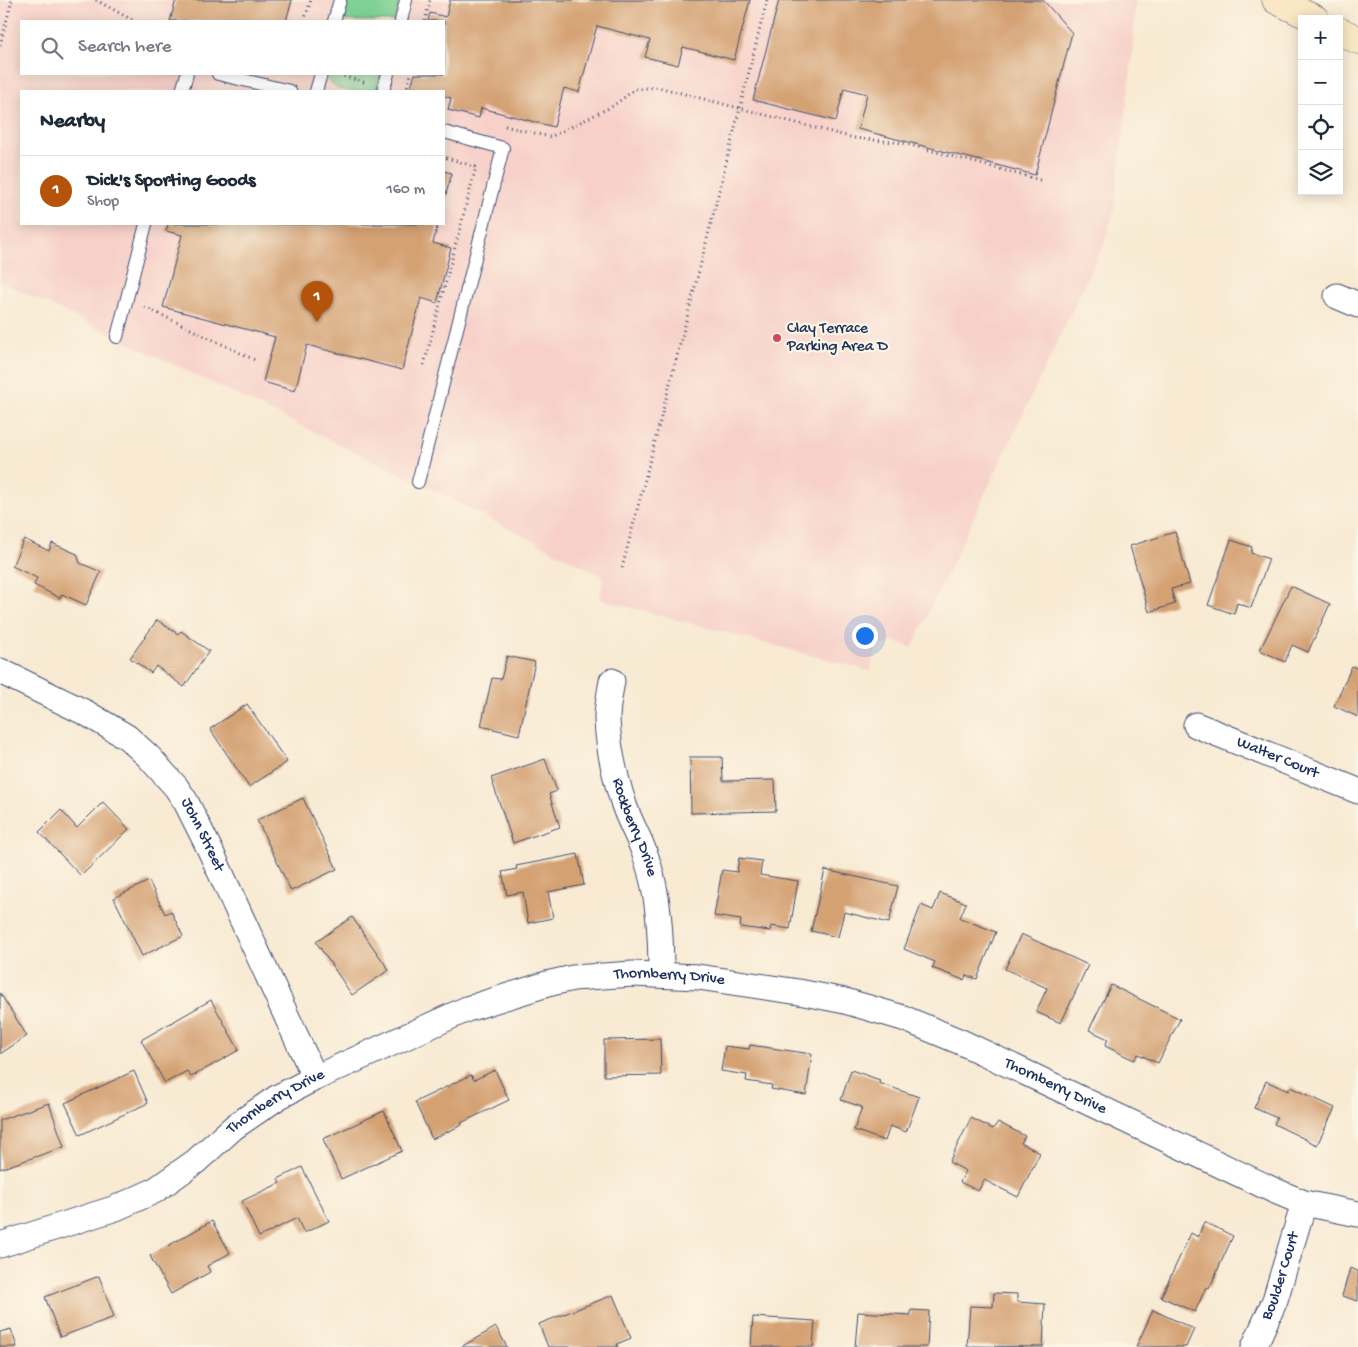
<!DOCTYPE html>
<html lang="en">
<head>
<meta charset="utf-8">
<style>
	body { margin:0; font-family:"Gochi Hand",sans-serif; background:#f2f2f3; color:#1f2937 }
	.controls { position:absolute; right:15px; top:15px; display:grid; overflow:hidden; border-radius:0px; box-shadow:0 2px 12px #0003 }
	.controls button { width:45px; height:45px; display:grid; place-items:center; padding:0; border:0; border-bottom:1px solid #e0e1e3; background:#fff; color:#1f2937; font:25px sans-serif }
	.you { position:absolute; left:864px; top:635px; width:18px; height:18px; margin:-12px; border:4px solid #fff; border-radius:50%; background:#1a73e8; box-shadow:0 0 0 8px #1a73e833 }
	.badge { display:grid; place-items:center; width:32px; height:32px; border-radius:50%; background:#b45309; color:#fff; font-size:16px; font-weight:700 }
	.pin { position:absolute; translate:-50% -41px; filter:drop-shadow(0 1px 2px #0008) }
	.pin::after { content:''; position:absolute; top:26px; width:18px; height:15px; background:inherit; clip-path:polygon(0 0,100% 0,50% 100%) }
	.list { margin:0; padding:0; list-style:none }
	h2 { display:flex; justify-content:space-between; align-items:center; height:65px; margin:0; padding:0 20px; font-size:21px }
	h2 small { font-size:16px; font-weight:400; color:#747a83 }
	.list li { display:grid; grid-template-columns:32px 1fr auto; gap:15px; align-items:center; box-sizing:border-box; height:70px; padding:0 20px; border-top:1px solid #e0e1e3 }
	.list b { display:block; font-size:19px; white-space:nowrap }
	.list p { margin:0; font-size:16px; white-space:nowrap; color:#747a83 }
	.list em { font-size:16px; font-style:normal; color:#747a83 }
	.icon { flex:none; width:28px; height:28px; fill:none; stroke:currentColor; stroke-width:2; stroke-linecap:round; stroke-linejoin:round }
	.map { position:relative; flex:none; width:1358px; height:1347px; overflow:hidden }
	.search { position:absolute; background:#fff; box-shadow:0 2px 12px #0003; left:20px; top:20px; width:425px; height:55px; display:flex; align-items:center; gap:12px; box-sizing:border-box; padding:0 18px; border-radius:0px; color:#747a83; font-size:19px }
	.panel { position:absolute; background:#fff; box-shadow:0 2px 12px #0003; left:20px; top:90px; width:425px; height:135px; border-radius:0px }
	.map>svg:first-child { display:block }
	.built { fill:#f7d1c9; fill-rule:evenodd }
	.green { fill:#7ed192; stroke:#4c8078 }
	.building { fill:#d4a173 }
	.lines { fill:none; stroke-linecap:round; stroke-linejoin:round }
	.lane-casing { stroke:#3c4b70; stroke-width:14 }
	.street-casing { stroke:#3c4b70; stroke-width:27 }
	.secondary-casing { stroke:#3c4b70; stroke-width:29 }
	.path { stroke:#3c4b70; stroke-width:3; stroke-dasharray:1 4; stroke-linecap:butt }
	.lane { stroke:#fff; stroke-width:12 }
	.street { stroke:#fff; stroke-width:25 }
	.secondary { stroke:#fae7c3; stroke-width:28 }
	.poi-dot { fill:#d1495b; stroke:#fcf5e5; stroke-width:2 }
	.labels { text-anchor:middle; dominant-baseline:central; stroke-width:4.5; stroke-linejoin:round; paint-order:stroke }
	.poi-label { font-size:16px; fill:#1b2f5e; stroke:#fcf5e5; text-anchor:start }
	.street-label { font-size:16px; fill:#1b2f5e; stroke:#fcf5e5 }
</style>
</head>
<body>
<div class="map">
<svg width="1358" height="1347" viewBox="0 0 1358 1347">
	<rect width="100%" height="100%" fill="#fcf5e5"/>
	<filter id="ink" filterUnits="userSpaceOnUse"><feTurbulence type="fractalNoise" baseFrequency=".02" numOctaves="2"/><feDisplacementMap in="SourceGraphic" scale="10" xChannelSelector="R" yChannelSelector="G"/><feConvolveMatrix kernelMatrix="1 2 1 2 8 2 1 2 1" color-interpolation-filters="sRGB"/></filter>
	<filter id="wash" filterUnits="userSpaceOnUse"><feTurbulence type="fractalNoise" baseFrequency=".0096" numOctaves="4" result="noise"/><feDisplacementMap in="SourceGraphic" scale="20" xChannelSelector="R" yChannelSelector="G"/><feGaussianBlur stdDeviation="1.12" result="paint"/><feColorMatrix in="noise" values="0 0 0 0 0 0 0 0 0 0 0 0 0 0 0 0 0 1.4 0 .05"/><feComposite in="paint" operator="in"/></filter>
	<g filter="url(#wash)">
		<rect width="100%" height="100%" fill="#f8ead3"/>
		<path class="built" d="M0,0H1136L1130,77L1114,210L1104,243L912,648L895,641L877,647L870,671L599,599L604,577L418,482L0,281ZM21,21H444V74H21ZM21,91H444V224H21Z"/>
		<g class="green">
			<path d="M345,0H400L394,21H340Z"/>
			<path d="M326,74H381L376,91H347L336,88L325,77Z"/>
		</g>
		<g id="blocks">
			<g class="building">
				<path d="M176,0H292L286,21H170Z"/>
				<path d="M450,0H750L734,60L683,47L678,65L645,57L650,40L597,26L579,92L564,88L554,127L481,108L479,118L448,110L451,98L444,96V91H426L411,87L415,74H444V21H428L430,13L446,17Z"/>
				<path d="M779,0H1043L1072,33L1035,175L858,129L867,94L844,88L836,121L753,100Z"/>
				<path d="M444,171L452,173L444,201Z"/>
				<path d="M168,224H438L433,243L451,248L437,303L421,298L402,370L307,345L295,391L263,382L275,337L163,307L182,235L166,231Z"/>
				<path d="M1175,532L1190,584L1171,589L1175,604L1149,612L1130,546Z"/>
				<path d="M24,539L49,551L52,543L77,554L80,563L101,572L86,605L62,594L60,598L34,585L37,578L12,566Z"/>
				<path d="M1231,540L1252,547L1251,553L1269,559L1251,608L1237,603L1234,614L1208,605Z"/>
				<path d="M1291,586L1330,604L1308,652L1292,645L1285,662L1260,650Z"/>
				<path d="M157,620L178,634L181,631L209,651L184,687L156,666L151,673L130,658Z"/>
				<path d="M507,656L535,662L519,735L481,726L492,678L501,679Z"/>
				<path d="M1352,666L1358,669V717L1334,706Z"/>
				<path d="M247,704L287,762L249,787L210,729Z"/>
				<path d="M690,757H722L723,781L775,780L776,811L691,813Z"/>
				<path d="M545,759L557,791L549,794L560,827L513,843L491,778Z"/>
				<path d="M303,798L337,869L291,891L257,820Z"/>
				<path d="M103,802L129,829L81,876L39,832L61,810L77,828Z"/>
				<path d="M578,854L584,885L548,892L553,918L528,923L523,892L507,895L502,872L517,869L516,866Z"/>
				<path d="M739,858L762,861L760,875L798,881L790,929L771,926L770,931L740,927L741,920L714,916L722,870L737,872Z"/>
				<path d="M825,870L898,886L889,923L844,912L838,937L811,931Z"/>
				<path d="M149,881L165,914L171,911L183,936L142,956L114,898Z"/>
				<path d="M940,893L966,903L960,918L996,932L977,979L966,975L964,980L932,968L935,962L904,949L921,905L933,910Z"/>
				<path d="M352,917L389,970L352,995L316,942Z"/>
				<path d="M1021,934L1088,965L1061,1023L1036,1012L1047,988L1005,969Z"/>
				<path d="M1111,985L1180,1019L1158,1063L1138,1054L1134,1060L1105,1046L1108,1039L1089,1030Z"/>
				<path d="M0,993L27,1036L0,1054Z"/>
				<path d="M211,1000L239,1050L191,1077L187,1071L165,1083L141,1040Z"/>
				<path d="M660,1039L661,1075L604,1076V1040Z"/>
				<path d="M750,1045L812,1054L806,1095L771,1089L772,1085L746,1081L747,1075L721,1071L725,1046L749,1049Z"/>
				<path d="M495,1070L509,1100L461,1123L462,1125L432,1139L415,1102L471,1075L474,1080Z"/>
				<path d="M851,1070L880,1080L879,1083L919,1097L906,1132L890,1126L885,1141L854,1130L862,1107L841,1100Z"/>
				<path d="M134,1071L148,1103L80,1135L65,1103Z"/>
				<path d="M1266,1081L1288,1091L1290,1087L1335,1108L1317,1145L1274,1124L1277,1118L1254,1108Z"/>
				<path d="M49,1103L64,1147L0,1169V1120Z"/>
				<path d="M384,1111L402,1151L341,1179L323,1139Z"/>
				<path d="M971,1118L993,1129L998,1122L1025,1136L1021,1143L1040,1153L1018,1197L984,1180L978,1191L960,1182L966,1171L949,1162Z"/>
				<path d="M302,1167L329,1221L304,1233L297,1218L259,1237L242,1201L280,1183L278,1179Z"/>
				<path d="M212,1221L230,1253L207,1266L210,1272L171,1294L150,1256Z"/>
				<path d="M1204,1222L1233,1236L1209,1289L1206,1287L1195,1312L1161,1297L1191,1233L1198,1237Z"/>
				<path d="M1350,1268L1358,1271V1301L1342,1296Z"/>
				<path d="M99,1276L114,1317L60,1337L45,1297Z"/>
				<path d="M994,1293L1017,1294V1302L1045,1304L1043,1347L967,1346L970,1306L993,1307Z"/>
				<path d="M613,1295L631,1338L617,1344L618,1347H548L539,1324Z"/>
				<path d="M911,1310L929,1311L927,1347H855L858,1312L911,1315Z"/>
				<path d="M1153,1310L1194,1329L1186,1347H1136Z"/>
				<path d="M753,1317L815,1321L813,1347H751Z"/>
				<path d="M496,1327L507,1347H461Z"/>
				<path d="M11,1329L17,1347H0V1332Z"/>
			</g>
		</g>
	</g>
	<g filter="url(#ink)">
		<use href="#blocks" fill-opacity="0" stroke="#3c4b70" stroke-width="1"/>
		<g class="lines">
			<g class="lane-casing">
				<g id="lane">
					<path d="M334,21L340,0"/>
					<path d="M401,21L406,0"/>
					<path d="M218,74L290,91"/>
					<path d="M182,91L187,74"/>
					<path d="M316,91L321,74"/>
					<path d="M383,91L388,74"/>
					<path d="M117,337L146,224"/>
					<path d="M418,482L503,148L444,132"/>
				</g>
			</g>
			<g class="street-casing">
				<g id="street">
					<path d="M1337,296L1358,305"/>
					<path id="s1" d="M0,671L86,713L127,737L148,756L176,787L186,802L211,852L315,1078"/>
					<path id="s2" d="M612,681C610,693 607,706 607,719C608,748 615,777 624,805C630,823 640,839 646,857C659,895 661,935 661,975"/>
					<path id="s3" d="M1196,725L1358,791"/>
					<path id="s4" d="M0,1245L116,1208L154,1191L195,1162L234,1127L278,1097L315,1078L467,1009L547,984L573,978L633,974L698,977L799,992L845,1001L903,1018L961,1042L1273,1190L1304,1203L1358,1214"/>
					<path id="s5" d="M1254,1347L1275,1300L1304,1203"/>
				</g>
			</g>
			<g class="secondary-casing">
				<g id="secondary">
					<path d="M1276,0L1315,19"/>
					<path d="M1339,31L1358,40"/>
				</g>
			</g>
			<g class="path">
				<path d="M96,0L134,21"/>
				<path d="M304,21L311,0"/>
				<path d="M425,21L430,0"/>
				<path d="M0,45L12,0"/>
				<path d="M339,75L367,83"/>
				<path d="M406,91L411,74"/>
				<path d="M505,126L550,137L613,106L635,89L658,87L854,138L903,143L1040,180"/>
				<path d="M145,307L257,361"/>
				<path d="M424,365L476,167L444,157"/>
				<path d="M622,568L698,275L767,0"/>
			</g>
			<use href="#lane" class="lane"/>
			<use href="#street" class="street"/>
			<use href="#secondary" class="secondary"/>
		</g>
	</g>
	<circle class="poi-dot" cx="777" cy="338" r="5"/>
	<g class="labels">
		<g class="poi-label">
			<text x="787" y="329">Clay Terrace<tspan x="787" dy="18">Parking Area D</tspan></text>
		</g>
		<g class="street-label">
			<text stroke="none"><textPath href="#s3" startOffset="88">Walter Court</textPath></text>
			<text stroke="none"><textPath href="#s2" startOffset="151">Rockberry Drive</textPath></text>
			<text stroke="none"><textPath href="#s1" startOffset="268">John Street</textPath></text>
			<text stroke="none"><textPath href="#s4" startOffset="735">Thornberry Drive</textPath></text>
			<text stroke="none"><textPath href="#s4" startOffset="1140">Thornberry Drive</textPath></text>
			<text stroke="none"><textPath href="#s4" startOffset="315">Thornberry Drive</textPath></text>
			<text stroke="none"><textPath href="#s5" startOffset="76">Boulder Court</textPath></text>
		</g>
	</g>
</svg>
<div class="controls">
<button>+</button>
<button>−</button>
<button><svg class="icon" aria-label="locate" viewBox="0 0 24 24"><circle cx="12" cy="12" r="6"/><path d="M12 2v4M12 18v4M2 12h4M18 12h4"/></svg></button>
<button><svg class="icon" aria-label="layers" viewBox="0 0 24 24"><path d="M12 4l9 5-9 5-9-5zM3 14l9 5 9-5"/></svg></button>
</div>
<div class="you"></div>
<div class="pin badge" style="left:317px;top:322px">1</div>
<div class="search"><svg class="icon" aria-label="search" viewBox="0 0 24 24"><circle cx="10" cy="10" r="6"/><path d="M15 15l6 6"/></svg>Search here</div>
<section class="panel">
<h2>Nearby<small></small></h2>
<ul class="list">
<li><span class="badge">1</span><div><b>Dick's Sporting Goods</b><p>Shop</p></div><em>160 m</em></li>
</ul>
</section>
</div>
</body>
</html>
